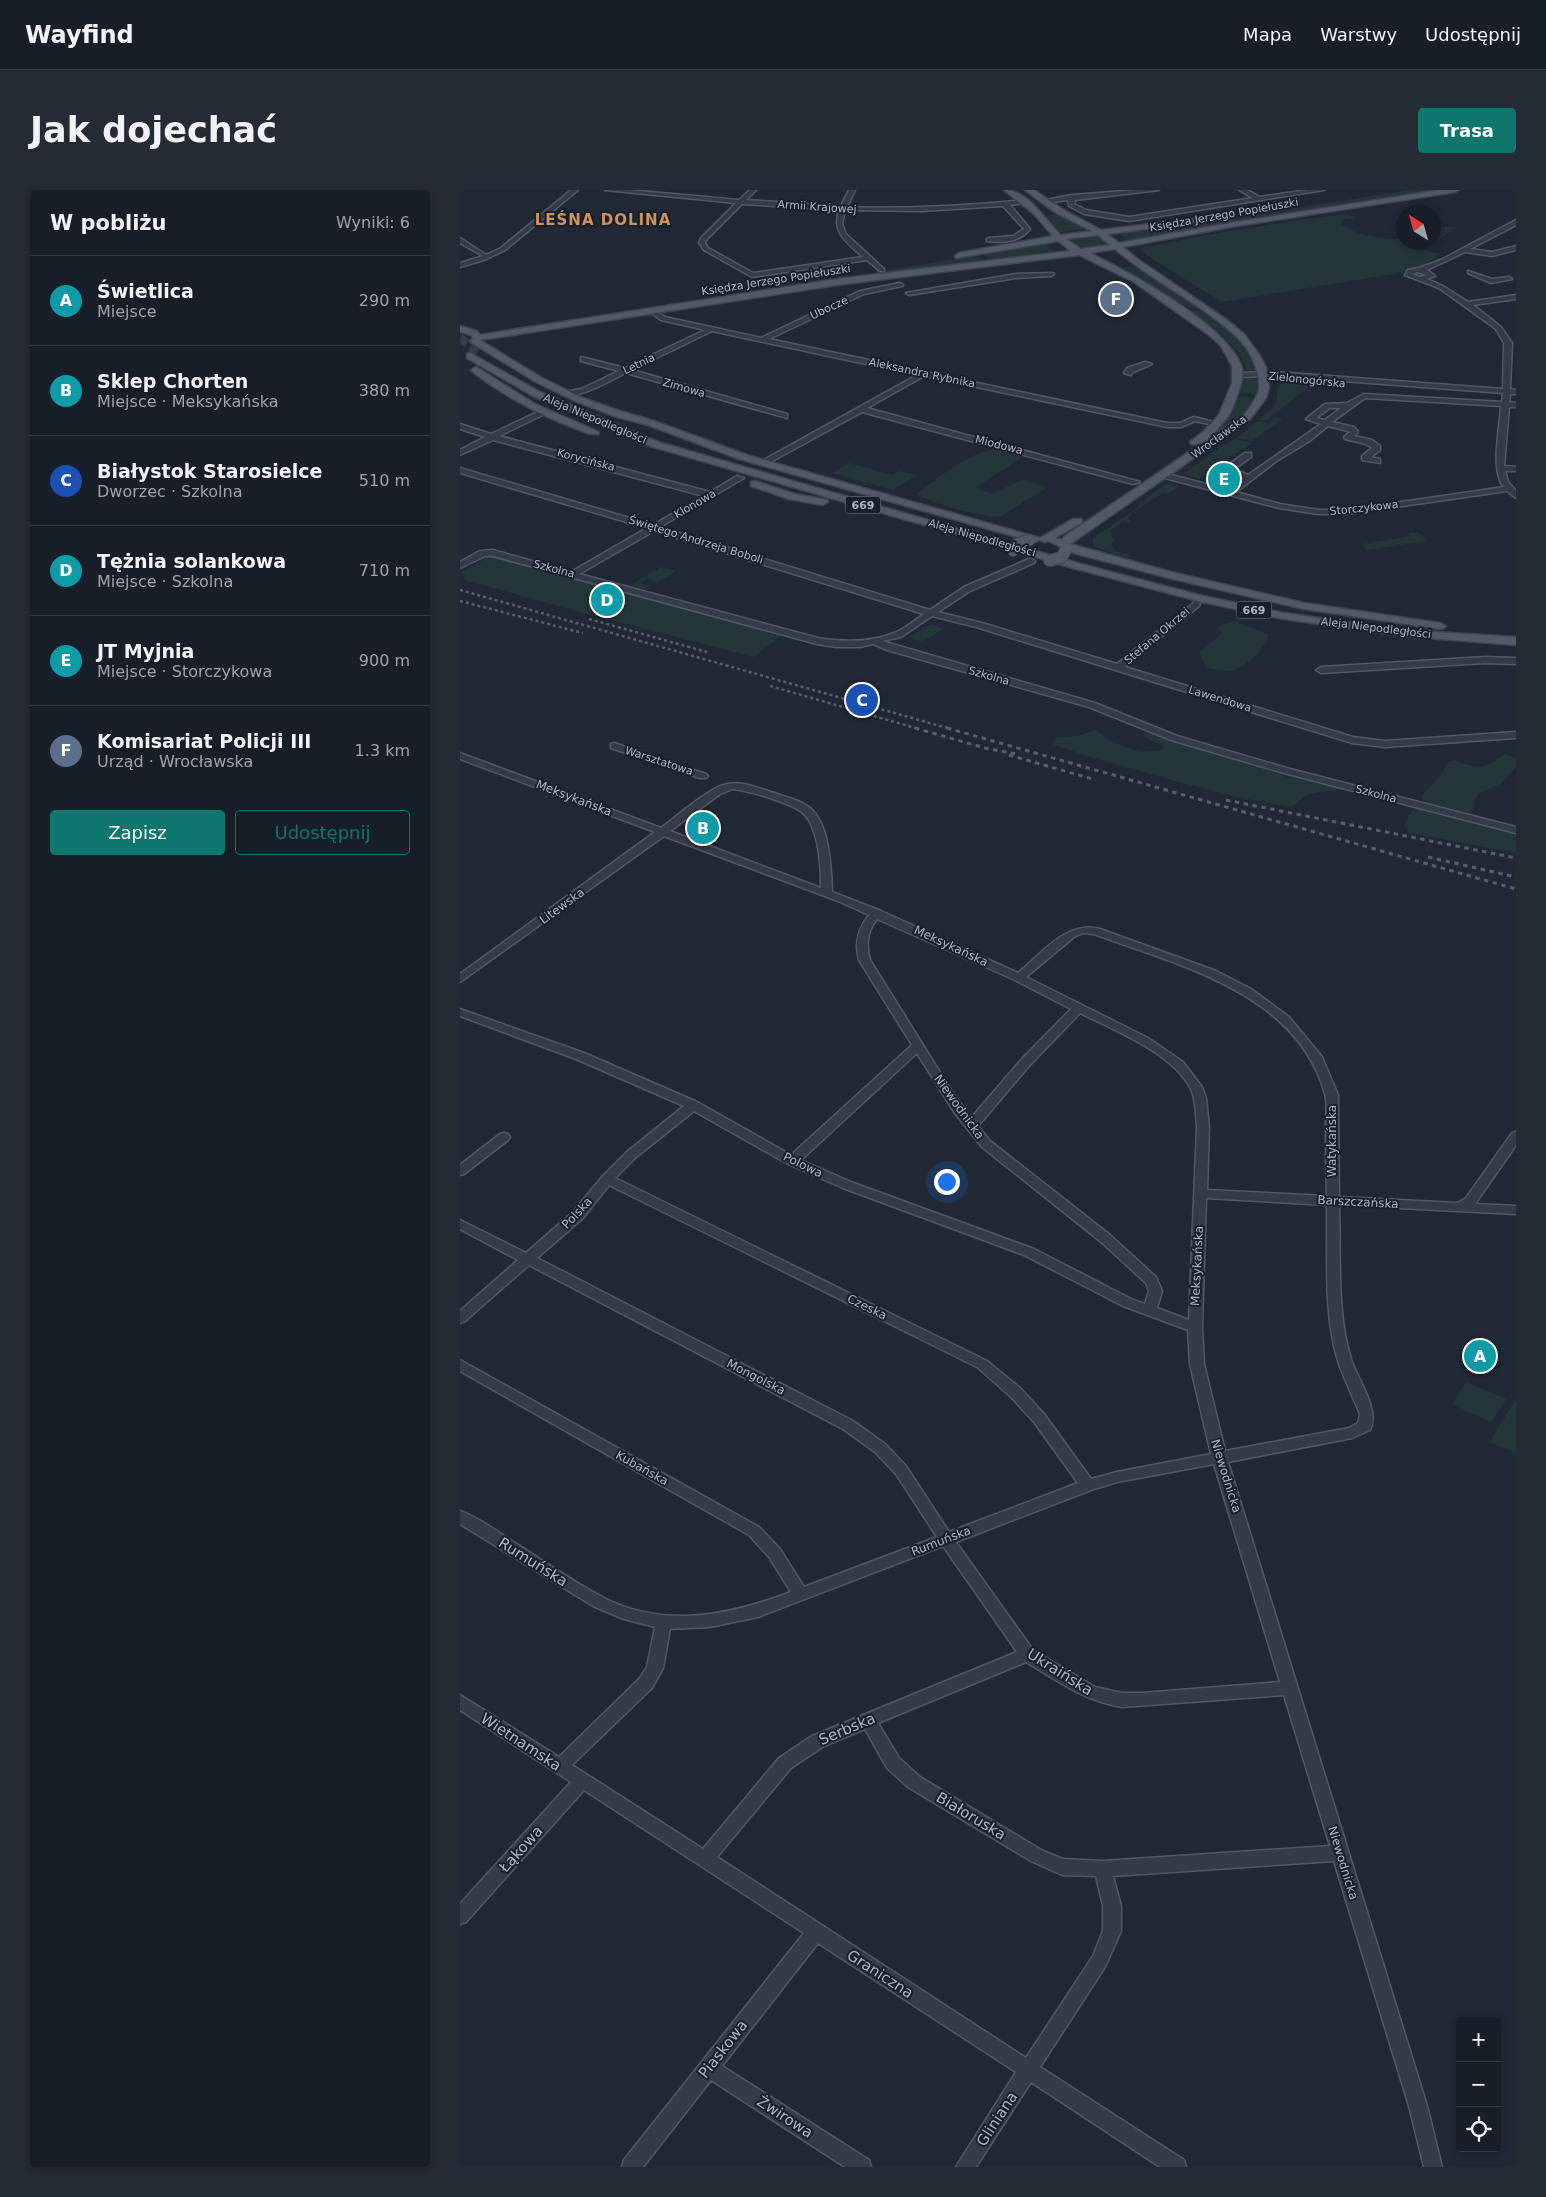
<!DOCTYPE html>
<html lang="pl">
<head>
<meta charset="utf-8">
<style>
	body { margin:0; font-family:"DejaVu Sans",sans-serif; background:#252b34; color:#f1f3f6 }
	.controls { position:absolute; right:15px; bottom:15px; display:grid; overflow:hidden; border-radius:5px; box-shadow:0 2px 8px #0003 }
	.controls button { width:45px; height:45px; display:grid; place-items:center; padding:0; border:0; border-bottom:1px solid #363c45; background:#181e28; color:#f1f3f6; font:25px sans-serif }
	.compass { position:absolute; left:936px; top:15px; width:45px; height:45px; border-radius:50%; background:#181e28; box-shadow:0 2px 8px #0003; rotate:323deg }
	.you { position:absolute; left:486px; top:991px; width:18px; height:18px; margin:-12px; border:4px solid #fff; border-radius:50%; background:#1a73e8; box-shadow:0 0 0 8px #1a73e833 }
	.badge { display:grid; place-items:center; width:32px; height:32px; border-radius:50%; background:#0f766e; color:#fff; font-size:16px; font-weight:700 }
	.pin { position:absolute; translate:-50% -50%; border:2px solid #fff; box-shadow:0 1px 5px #0006 }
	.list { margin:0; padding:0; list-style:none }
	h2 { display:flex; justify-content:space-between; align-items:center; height:65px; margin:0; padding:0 20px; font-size:21px }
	h2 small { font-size:16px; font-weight:400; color:#9fa2a8 }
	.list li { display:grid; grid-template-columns:32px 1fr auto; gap:15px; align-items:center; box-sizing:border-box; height:90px; padding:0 20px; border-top:1px solid #363c45 }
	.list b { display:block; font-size:19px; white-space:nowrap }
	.list p { margin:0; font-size:16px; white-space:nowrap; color:#9fa2a8 }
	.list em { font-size:16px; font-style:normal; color:#9fa2a8 }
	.actions { display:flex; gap:10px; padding:15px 20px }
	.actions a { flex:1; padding:11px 0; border:1px solid #0f766e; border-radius:5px; text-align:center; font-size:18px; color:#0f766e }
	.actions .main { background:#0f766e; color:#fff }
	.icon { flex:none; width:28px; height:28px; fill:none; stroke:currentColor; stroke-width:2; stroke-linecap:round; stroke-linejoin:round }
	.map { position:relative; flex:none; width:1056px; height:1977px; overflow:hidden; border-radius:5px }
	header { display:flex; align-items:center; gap:30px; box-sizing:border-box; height:70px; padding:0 25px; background:#181e28; border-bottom:1px solid #363c45 }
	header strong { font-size:24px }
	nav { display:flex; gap:28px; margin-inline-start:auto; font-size:18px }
	.intro { display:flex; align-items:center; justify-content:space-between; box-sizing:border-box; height:120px; padding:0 30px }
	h1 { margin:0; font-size:35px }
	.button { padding:12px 22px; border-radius:5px; background:#0f766e; color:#fff; font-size:18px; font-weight:700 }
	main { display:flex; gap:30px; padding:0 30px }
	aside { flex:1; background:#181e28; border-radius:5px; box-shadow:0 2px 8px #0003 }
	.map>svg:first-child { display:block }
	.green { fill:#233537 }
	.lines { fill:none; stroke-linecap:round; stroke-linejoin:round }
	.major-tunnel { stroke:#353d4a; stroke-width:9; stroke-dasharray:9 4.5; stroke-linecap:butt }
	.minor-casing { stroke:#515864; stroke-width:3 }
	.major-casing { stroke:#3d434f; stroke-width:3 }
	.minor { fill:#343a46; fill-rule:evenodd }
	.major { fill:#515966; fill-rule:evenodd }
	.rail-far1 { stroke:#565e6d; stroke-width:2.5; stroke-dasharray:3 3; stroke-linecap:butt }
	.rail { stroke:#565e6d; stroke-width:3; stroke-dasharray:4.5 4.5; stroke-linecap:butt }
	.major-bridge-casing { stroke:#3d434f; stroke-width:13; stroke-linecap:butt }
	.major-bridge { stroke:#515966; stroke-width:11 }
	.labels { text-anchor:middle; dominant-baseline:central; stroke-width:4; stroke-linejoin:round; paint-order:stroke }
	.far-street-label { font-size:11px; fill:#aeb5c3; stroke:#191f2a }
	.shield { fill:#191f2a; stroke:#818895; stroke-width:1 }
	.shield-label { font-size:11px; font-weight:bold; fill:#aeb5c3 }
	.street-label { font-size:12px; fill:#aeb5c3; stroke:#191f2a }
	.far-district-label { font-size:15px; font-weight:bold; letter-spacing:1px; fill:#cd935e; stroke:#191f2a }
	.near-street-label { font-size:15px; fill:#aeb5c3; stroke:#191f2a }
</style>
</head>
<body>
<header>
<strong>Wayfind</strong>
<nav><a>Mapa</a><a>Warstwy</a><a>Udostępnij</a></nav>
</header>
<div class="intro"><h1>Jak dojechać</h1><a class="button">Trasa</a></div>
<main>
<aside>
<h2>W pobliżu<small>Wyniki: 6</small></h2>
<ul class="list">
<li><span class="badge" style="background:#0f9aa8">A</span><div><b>Świetlica</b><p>Miejsce</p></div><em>290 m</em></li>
<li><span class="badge" style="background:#0f9aa8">B</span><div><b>Sklep Chorten</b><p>Miejsce · Meksykańska</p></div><em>380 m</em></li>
<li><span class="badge" style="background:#1a4fb4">C</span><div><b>Białystok Starosielce</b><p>Dworzec · Szkolna</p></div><em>510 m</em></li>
<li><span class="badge" style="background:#0f9aa8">D</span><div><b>Tężnia solankowa</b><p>Miejsce · Szkolna</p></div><em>710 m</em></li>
<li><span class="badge" style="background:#0f9aa8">E</span><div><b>JT Myjnia</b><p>Miejsce · Storczykowa</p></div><em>900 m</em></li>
<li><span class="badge" style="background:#5c6f8a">F</span><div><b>Komisariat Policji III</b><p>Urząd · Wrocławska</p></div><em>1.3 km</em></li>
</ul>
<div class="actions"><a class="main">Zapisz</a><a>Udostępnij</a></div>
</aside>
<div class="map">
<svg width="1056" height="1977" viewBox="0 0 1056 1977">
	<rect width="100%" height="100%" fill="#202835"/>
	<g class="green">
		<path d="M950,0H982L754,35L668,52L657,42L747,32Z"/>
		<path d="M599,24L629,38L600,42L586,25Z"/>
		<path d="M886,24L896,28L884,29L881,34C901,47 920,49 943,49L944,52H974V44L980,37H996L965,60L981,64L963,76L940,83L761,112L680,61L681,58L774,40Z"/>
		<path d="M632,46L641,48L646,53C636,60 619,60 611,51L616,48Z"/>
		<path d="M582,52L596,62L529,70L528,68L521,64Z"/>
		<path d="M513,66L520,67L522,70L418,85L416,82Z"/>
		<path d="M666,76L676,77L740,119C720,119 684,90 662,80Z"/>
		<path d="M367,90L35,143L34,141Z"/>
		<path d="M726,120C732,121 740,120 745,122C769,133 791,155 797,180L792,181L786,180C779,151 748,136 726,120Z"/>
		<path d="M793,188L799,190V205L779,203L784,189Z"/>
		<path d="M826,193L850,196L807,230H799C815,217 817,215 818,195Z"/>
		<path d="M785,206L791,208L795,212L778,230L695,286L690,285L750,246L760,237L771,222L777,207Z"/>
		<path d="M814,227L823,229L792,251L777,248L798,231L809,233Z"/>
		<path d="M776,249L791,253L739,289L723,284L762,256Z"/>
		<path d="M539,259L561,265L562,267L515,298L532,304L562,290L588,297L540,327C511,324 482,318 456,304C481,287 508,261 539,259Z"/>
		<path d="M389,273L432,285L439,281L457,285L433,300L372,283Z"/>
		<path d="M708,293L720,296L708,304L703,303L671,324L668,329L672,331L669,333L663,331L650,341L655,351L651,353L656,362L669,364L673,369L647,362L633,355V348L676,319L680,312Z"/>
		<path d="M958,342L968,351L908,360L902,354L945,347L950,346L948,343Z"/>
		<path d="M29,366L44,370L322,445L294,467L116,421L2,389L6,386L0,383Z"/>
		<path d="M201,377L216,381L196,393L194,392L196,391L187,388L180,393L190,396L184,400L169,396Z"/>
		<path d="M775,432L808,444C809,456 783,480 771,481C763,481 754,479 747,478L739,462L762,444L758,439L762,434Z"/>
		<path d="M471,434L484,438L462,452L449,447Z"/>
		<path d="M636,540L652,552L680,562L701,560L704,557L683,546L684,542L697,544L773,568L827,587L877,597L876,601C866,602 852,601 843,607C838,611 837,615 830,617L782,608L723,593L630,567L592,554L597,547L618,546Z"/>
		<path d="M1045,564L1056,568V577L1040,594L1020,603L1014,610L1015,618L1006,624L975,618L961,608L963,604L984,582V579L988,572L994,570C1019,579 1023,580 1045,564Z"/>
		<path d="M959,618L1056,644V663L949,643L944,635L950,623Z"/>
		<path d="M1006,1192L1046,1209L1031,1232L992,1215Z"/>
		<path d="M1056,1210V1263L1029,1252Z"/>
	</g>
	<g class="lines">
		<path class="major-tunnel" d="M0,148L21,164"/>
		<g class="minor-casing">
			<g id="minor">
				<path d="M111,0H118L45,60L24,70L0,77V73L23,66L0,53V48L26,65L41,58Z"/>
				<path d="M145,0H168L279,10L290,0H296L286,10L381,16L389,0H395L387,17C446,19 505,16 565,10L567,13L550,15L570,39C560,52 542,53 527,51V49L529,48L553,46L564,39L543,16L461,21L385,20L382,34L386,44L424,79V81H420L407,70L292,87L244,60L239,53L241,48L276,13ZM282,14L379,20C371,43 388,53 403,67L293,83L248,58L245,53L246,50Z"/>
				<path d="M677,0H699L615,10L614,14L626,20L669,27L793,8L779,0H787L800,7L848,0H864L669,31L624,24L609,16L608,10L584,13L581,11L612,5Z"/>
				<path d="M1056,30V35L1010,59L1032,62L1056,56V60L1032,66L1005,62L967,80L975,86L967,89L983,96L1008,112L1056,105V109L1013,115L1041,137L1052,153L1050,199L1056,200V204H1050L1049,212L1056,213V217H1049L1044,276L1056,277V281H1045L1048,292L1056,301V308L1047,301L887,324H858L819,318L701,287L700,285L704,283L769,300L783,289L765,281V277L785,263H791V267L774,279L788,285L861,234L846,229L865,214L887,213L904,204L1042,212L1043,203L816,186L778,187L774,185L778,183L816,182L1043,199L1044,153L1036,139L979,98L945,85L948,80L959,78L981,70ZM957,82L967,85L960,87L952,84ZM905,208L1041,216C1040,237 1030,282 1044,297L887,320H858L820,314L776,302L818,270L848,252L868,236L888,241L890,242L884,247L885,249L906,254L912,258L902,266V270L920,273V269L911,267L920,260V256L912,250L894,246L898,242L894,237L872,232ZM870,218H881L865,230L856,228Z"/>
				<path d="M1008,81L1032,89L1049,87L1052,89L1031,93L1008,83Z"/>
				<path d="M593,83L594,84L591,86L556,88L449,105L446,103L556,84Z"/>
				<path d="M440,93L443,95L442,96L404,104L309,149L707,233H720L734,227L762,234L758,236L735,231L721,237H707L464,186L407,218L680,292L673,294L402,222L305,275H302V271L457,185L252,141L172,180L327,224V228L166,183C151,190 115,212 100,203L121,199L159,181L121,171V167L165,178L245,140L201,130L189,121V119H193L205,127L301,148L400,101Z"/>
				<path d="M685,172L692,174L673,182L671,185L664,183L667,178Z"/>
				<path d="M84,219H87V223L39,246L250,302L277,286L284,288L200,337L470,420L504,397L571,368L575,371L574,373L510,401L478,422L522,433L657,474L736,411L740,414L739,416L665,477L893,547L925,551L1056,542V548L925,557L892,553L516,437L472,426L441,447L422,451L635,513L717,546L830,579L1056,637V643L824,583L711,550L629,517L427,460L413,454L400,457H376L357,454L33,366H25L0,378V372L20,361L33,360L111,382L187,338L0,283V278L193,335L244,306L33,250L0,265V260L25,247L0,239V234L31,244ZM194,341L464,424C455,430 445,439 434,443C410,453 383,452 358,448L119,384Z"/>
				<path d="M1025,467L1056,468V474L1025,473L861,483L856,480L861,477Z"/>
				<path d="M154,553L246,584L248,586L246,588H240L151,558V554Z"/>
				<path d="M0,563L201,638C216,627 248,599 264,595C278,590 295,597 308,601C322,606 343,610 353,621C370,639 371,679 372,702L421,721L558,783C581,764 607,730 640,739L756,781L791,799L829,827L862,867L878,905L879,1007L998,1013L1006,1008L1052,943L1056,942V955L1015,1014L1056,1016V1024L879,1015C881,1064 876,1125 892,1172C899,1191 920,1221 910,1240L892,1248L768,1272L967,1916L982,1977H964L949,1916L874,1671L653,1686L661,1716V1741L645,1777L580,1877L724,1970L726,1977H700L571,1892L516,1977H496L556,1882L358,1753L262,1876L409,1970L411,1977H385L251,1890L183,1977H162L164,1970L344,1743L124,1600L6,1732L0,1734V1714L111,1592L0,1520V1505L99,1567L180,1488L187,1477L195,1437L164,1429L133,1416L0,1334V1321C21,1328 46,1348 66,1360C91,1376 117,1394 144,1408C205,1439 270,1425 331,1402L309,1367L289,1345L0,1181V1170L299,1337L320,1359L344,1397L477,1347L436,1284L415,1262L383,1239L69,1075L5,1131L0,1133V1121L58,1070L0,1039V1030L66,1063L113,1022L143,986L167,962L224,916L116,869L0,826V819L124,863L237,912L331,965L452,855L399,770C394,753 398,739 409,725L378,711L204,646L0,792V784L195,642L0,569ZM272,599C287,600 336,614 345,625C359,641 361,677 361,698L210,641L260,604ZM417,729L555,790L611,819L561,870L511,928L491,900L410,770C406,756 407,741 417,729ZM623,743L634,744C721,776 837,803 865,904C868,913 866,925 866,934C866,958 866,982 867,1006L747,1000L749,937L746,908L742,897L723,872L688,848L566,787L614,747ZM620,823C654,840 713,863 731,899C736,910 736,925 737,937L729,1130L697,1118L702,1101L696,1087L650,1045L530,951L518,936L569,876ZM457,863L494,922L522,957L640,1051L686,1093L689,1101L685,1114L673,1110L574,1059L391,992L341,970ZM234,921L328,974L383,998L564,1065L663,1116L728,1140L730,1174L751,1264L657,1282L631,1289L584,1224L561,1199L527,1171L155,988L175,968ZM149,995L517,1177L551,1207L574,1232L618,1293L489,1342L446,1276L425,1254L393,1231L77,1068L123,1028ZM746,1008L867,1015C868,1065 863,1122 878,1171C884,1189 893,1207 900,1224L898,1233L889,1238L765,1261L744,1174L742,1137ZM754,1274L820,1492L682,1503H662L635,1497L573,1460L496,1352L631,1300L657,1292ZM483,1356L557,1462L352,1546L319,1568L243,1659L112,1575L192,1498L203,1478L210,1439L250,1437L298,1427ZM566,1472C598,1491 624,1511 662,1517L824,1505L870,1656L643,1671L603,1669L583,1661L460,1587L439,1568L418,1533ZM405,1539L427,1578L448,1597L571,1671L602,1685L636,1686L643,1716V1741L633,1766L566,1868L257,1667L331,1578L364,1556Z"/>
				<path d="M44,943L48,944L50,947L48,950L4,984L0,985V975L40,944Z"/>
			</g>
		</g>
		<g class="major-casing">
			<g id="major">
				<path d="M544,0C569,0 584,30 601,45L632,41L596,23L565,0H574L602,19L641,40L732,29L736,31L732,33L647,44L659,53L770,33L980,0H999L995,2L770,37L663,57L676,68L767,130L784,144L800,166L806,178L809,197L806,208L790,229L610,354L711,382L844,413L980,433L986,436L984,438L980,439L844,419L709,388L610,362L589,351L585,352L580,350L575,352L571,351L279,269L188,235L157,227L117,212L76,192L12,153L10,151L13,149L11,145L0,142V136L17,141L20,145L377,89L611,61L598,51L496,68L495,66L499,63L593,46L574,24ZM638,45L650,55L621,59L606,49ZM655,59C692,91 742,114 777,147C789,159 801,181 799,199C797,209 790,217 784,225L605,346L602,350L595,348L621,333L622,331L621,329H613L580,348L287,265L194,231L154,219L123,208L82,188L20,150L377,95L619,65L674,92L749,145L761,156L772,176V193L759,225L744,241L730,252L731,254C744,257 757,240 764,231C771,225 773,216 776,208C780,198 785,185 781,175C764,133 670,83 630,63Z"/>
				<path d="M10,163L80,202L198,252L621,374L743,406L824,423L942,440L1056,447V455L942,446L824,429L742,412L613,378L190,256L73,206L7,168V164Z"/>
				<path d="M16,177L75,214L139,242L138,244H130C88,229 49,210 13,182L11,180Z"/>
				<path d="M295,291L335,304L367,310L368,312L363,315L329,309L291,296V292Z"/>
			</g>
		</g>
		<use href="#minor" class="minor"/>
		<use href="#major" class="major"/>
		<g class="rail-far1">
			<path d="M0,400L491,539"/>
			<path d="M0,411L123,443"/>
			<path d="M129,429L247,462"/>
			<path d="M310,496L459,539"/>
		</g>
		<g class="rail">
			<path d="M455,538L525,558L556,564"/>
			<path d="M487,538L1056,699"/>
			<path d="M549,565L636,590"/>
			<path d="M766,610L1056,668"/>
			<path d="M968,667L1056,687"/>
		</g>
		<g class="major-bridge-casing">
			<g id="major-bridge">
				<path d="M553,361L557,354L570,350"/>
				<path d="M589,371L602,367L606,359"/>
			</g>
		</g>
		<use href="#major-bridge" class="major-bridge"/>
	</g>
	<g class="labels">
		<g class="far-street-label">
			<text transform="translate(357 17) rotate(4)">Armii Krajowej</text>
			<text transform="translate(764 25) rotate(-10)">Księdza Jerzego Popiełuszki</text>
			<text transform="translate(316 90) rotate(-9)">Księdza Jerzego Popiełuszki</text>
			<text transform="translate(369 118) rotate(-25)">Ubocze</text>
			<text transform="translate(179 174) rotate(-26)">Letnia</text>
			<text transform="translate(462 183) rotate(12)">Aleksandra Rybnika</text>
			<text transform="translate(847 190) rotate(6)">Zielonogórska</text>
			<text transform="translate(224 198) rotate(16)">Zimowa</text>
			<text transform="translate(135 229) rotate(23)">Aleja Niepodległości</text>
			<text transform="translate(759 247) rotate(-36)">Wrocławska</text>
			<text transform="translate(539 255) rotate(14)">Miodowa</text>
			<text transform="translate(126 270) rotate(15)">Korycińska</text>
			<text transform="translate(235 314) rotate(-30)">Klonowa</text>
			<text transform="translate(904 318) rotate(-6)">Storczykowa</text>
			<text transform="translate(522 348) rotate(16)">Aleja Niepodległości</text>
			<text transform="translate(236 350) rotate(17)">Świętego Andrzeja Boboli</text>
			<text transform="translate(94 379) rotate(15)">Szkolna</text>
			<text transform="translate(916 438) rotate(7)">Aleja Niepodległości</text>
			<text transform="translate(697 446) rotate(-40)">Stefana Okrzei</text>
			<text transform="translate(529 486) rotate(16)">Szkolna</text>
			<text transform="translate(760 509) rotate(17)">Lawendowa</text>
			<text transform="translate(199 571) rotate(18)">Warsztatowa</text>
			<text transform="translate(916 604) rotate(15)">Szkolna</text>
		</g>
		<g class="shield">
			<rect x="385.5" y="306.5" width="35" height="17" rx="4"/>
			<rect x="776.5" y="411.5" width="35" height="17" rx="4"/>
		</g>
		<g class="shield-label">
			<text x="403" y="315">669</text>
			<text x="794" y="420">669</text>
		</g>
		<g class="street-label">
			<text transform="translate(114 608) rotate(21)">Meksykańska</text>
			<text transform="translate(102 716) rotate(-36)">Litewska</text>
			<text transform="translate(491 756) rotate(25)">Meksykańska</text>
			<text transform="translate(499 917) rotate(54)">Niewodnicka</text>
			<text transform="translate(872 951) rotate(-90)">Watykańska</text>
			<text transform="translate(343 975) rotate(26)">Polowa</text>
			<text transform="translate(898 1012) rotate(3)">Barszczańska</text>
			<text transform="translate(117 1023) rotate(-47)">Polska</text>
			<text transform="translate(737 1076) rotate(-87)">Meksykańska</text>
			<text transform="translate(407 1117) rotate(26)">Czeska</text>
			<text transform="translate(296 1187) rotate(27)">Mongolska</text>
			<text transform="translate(182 1278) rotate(29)">Kubańska</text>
			<text transform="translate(766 1286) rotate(73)">Niewodnicka</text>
			<text transform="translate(481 1351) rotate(-21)">Rumuńska</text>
			<text transform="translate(883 1673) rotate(73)">Niewodnicka</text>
		</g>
		<g class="far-district-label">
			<text x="143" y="30">LEŚNA DOLINA</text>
		</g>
		<g class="near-street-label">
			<text transform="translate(73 1372) rotate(32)">Rumuńska</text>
			<text transform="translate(600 1482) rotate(32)">Ukraińska</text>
			<text transform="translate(387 1539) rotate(-23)">Serbska</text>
			<text transform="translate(61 1552) rotate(33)">Wietnamska</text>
			<text transform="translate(511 1626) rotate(31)">Białoruska</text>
			<text transform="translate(61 1659) rotate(-48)">Łąkowa</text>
			<text transform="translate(420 1784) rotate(33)">Graniczna</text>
			<text transform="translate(263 1859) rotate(-52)">Piaskowa</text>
			<text transform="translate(325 1927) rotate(33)">Żwirowa</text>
			<text transform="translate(537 1929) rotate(-57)">Gliniana</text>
		</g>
	</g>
</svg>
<div class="controls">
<button>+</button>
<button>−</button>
<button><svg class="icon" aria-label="locate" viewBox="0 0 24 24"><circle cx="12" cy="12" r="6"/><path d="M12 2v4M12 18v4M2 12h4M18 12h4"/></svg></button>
</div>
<svg class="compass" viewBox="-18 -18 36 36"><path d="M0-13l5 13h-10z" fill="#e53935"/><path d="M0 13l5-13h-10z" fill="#9fa2a8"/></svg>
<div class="you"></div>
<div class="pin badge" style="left:1020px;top:1166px;background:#0f9aa8">A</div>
<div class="pin badge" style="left:243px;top:638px;background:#0f9aa8">B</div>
<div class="pin badge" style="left:402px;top:510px;background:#1a4fb4">C</div>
<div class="pin badge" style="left:147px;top:410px;background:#0f9aa8">D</div>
<div class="pin badge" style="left:764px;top:289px;background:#0f9aa8">E</div>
<div class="pin badge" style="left:656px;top:109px;background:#5c6f8a">F</div>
</div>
</main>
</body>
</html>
